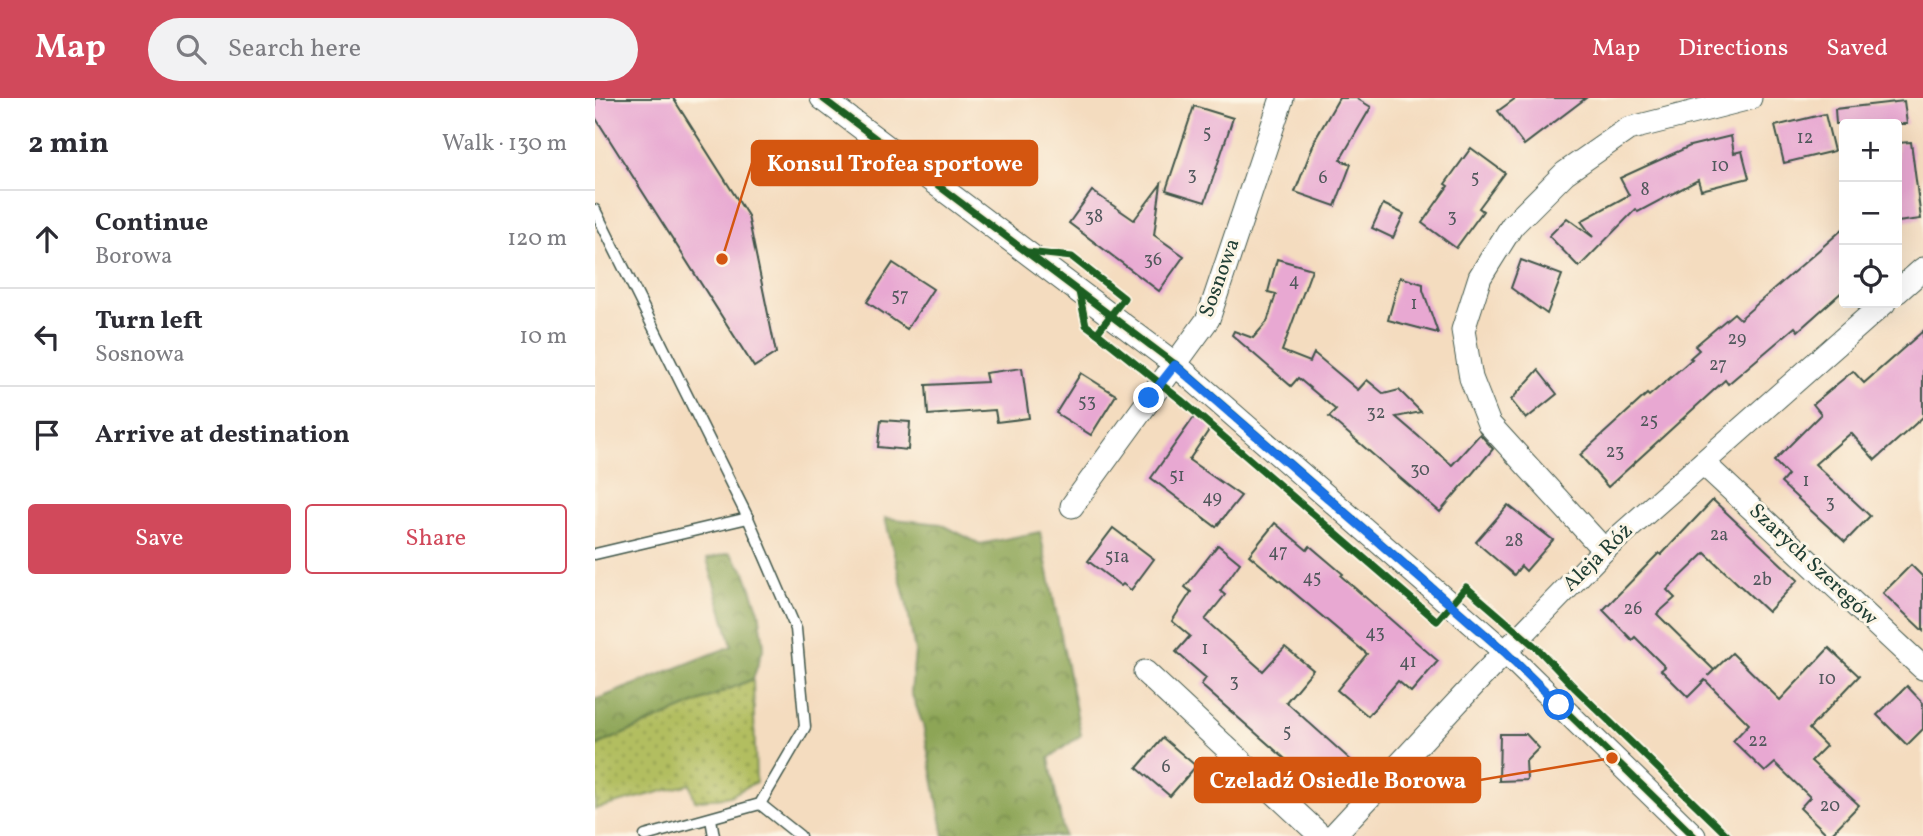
<!DOCTYPE html>
<html lang="en">
<head>
<meta charset="utf-8">
<style>
	body { margin:0; font-family:Vollkorn,serif; background:#f2f2f3; color:#2b2b33 }
	.controls { position:absolute; right:21px; top:21px; display:grid; overflow:hidden; border-radius:7px; box-shadow:0 7px 28px #0002 }
	.controls button { width:63px; height:63px; display:grid; place-items:center; padding:0; border:0; border-bottom:2px solid #e1e1e2; background:#fff; color:#2b2b33; font:35px sans-serif }
	.stop { position:absolute; width:21px; height:21px; margin:-16px; border:5px solid #1a73e8; border-radius:50%; background:#fff }
	.stop.end { background:#1a73e8; border-color:#fff; box-shadow:0 2px 7px #0008 }
	.list { margin:0; padding:0; list-style:none }
	h2 { display:flex; justify-content:space-between; align-items:center; height:91px; margin:0; padding:0 28px; font-size:30px }
	h2 small { font-size:23px; font-weight:400; color:#7c7c81 }
	.list li { display:grid; grid-template-columns:46px 1fr auto; gap:21px; align-items:center; box-sizing:border-box; height:98px; padding:0 28px; border-top:2px solid #e1e1e2 }
	.list b { display:block; font-size:26px; white-space:nowrap }
	.list p { margin:0; font-size:23px; white-space:nowrap; color:#7c7c81 }
	.list em { font-size:23px; font-style:normal; color:#7c7c81 }
	.actions { display:flex; gap:14px; padding:21px 28px }
	.actions a { flex:1; padding:16px 0; border:2px solid #d1495b; border-radius:7px; text-align:center; font-size:24px; color:#d1495b }
	.actions .main { background:#d1495b; color:#fff }
	.icon { flex:none; width:38px; height:38px; fill:none; stroke:currentColor; stroke-width:2; stroke-linecap:round; stroke-linejoin:round }
	.map { position:relative; flex:none; width:1328px; height:738px; overflow:hidden }
	header { display:flex; align-items:center; gap:42px; box-sizing:border-box; height:98px; padding:0 35px; background:#d1495b; color:#fff }
	header strong { font-size:33px }
	nav { display:flex; gap:38px; margin-inline-start:auto; font-size:24px }
	.search { width:490px; height:63px; background:#f2f2f3; display:flex; align-items:center; gap:18px; box-sizing:border-box; padding:0 24px; border-radius:38px; color:#7c7c81; font-size:26px }
	main { display:flex }
	aside { flex:1; background:#fff }
	.map>svg:first-child { display:block }
	.grass { fill:url(#grass-dots); stroke:#687e4a; stroke-width:2 }
	.forest { fill:url(#forest-crowns); stroke:#567145; stroke-width:2 }
	.building { fill:#e8a8d2 }
	.lines { fill:none; stroke-linecap:round; stroke-linejoin:round }
	.lane-casing { stroke:#3f5549; stroke-width:13 }
	.street-casing { stroke:#3f5549; stroke-width:25 }
	.lane { stroke:#fff; stroke-width:10 }
	.street { stroke:#fff; stroke-width:23 }
	.cycleway-casing { stroke:#fcf5e5; stroke-width:11 }
	.cycleway { stroke:#1b5e20; stroke-width:7 }
	.route { stroke:#1a73e8; stroke-width:9 }
	.labels { text-anchor:middle; dominant-baseline:central; stroke-width:6; stroke-linejoin:round; paint-order:stroke }
	.number-label { font-size:18px; fill:#51585c }
	.street-label { font-size:21px; fill:#1f3d34; stroke:#fcf5e5 }
	.leader { fill:none; stroke:#d45610; stroke-width:2.5 }
	.callout-dot { fill:#d45610; stroke:#fcf5e5; stroke-width:2.5 }
	.callout { fill:#d45610; stroke:#d45610; stroke-width:2.5 }
	.callout-label { font-size:23px; text-anchor:middle; font-weight:bold; fill:#fff }
</style>
</head>
<body>
<header>
<strong>Map</strong>
<div class="search"><svg class="icon" aria-label="search" viewBox="0 0 24 24"><circle cx="10" cy="10" r="6"/><path d="M15 15l6 6"/></svg>Search here</div>
<nav><a>Map</a><a>Directions</a><a>Saved</a></nav>
</header>
<main>
<aside>
<h2>2 min<small>Walk · 130 m</small></h2>
<ul class="list">
<li><svg class="icon" aria-label="ahead" viewBox="0 0 24 24"><path d="M12 20V5M6 11l6-6 6 6"/></svg><div><b>Continue</b><p>Borowa</p></div><em>120 m</em></li>
<li><svg class="icon" aria-label="left" viewBox="0 0 24 24"><path d="M17 20v-9H6M10 6l-5 5 5 5"/></svg><div><b>Turn left</b><p>Sosnowa</p></div><em>10 m</em></li>
<li><svg class="icon" aria-label="arrive" viewBox="0 0 24 24"><path d="M6 21V4h12l-3 4 3 4H6"/></svg><div><b>Arrive at destination</b></div></li>
</ul>
<div class="actions"><a class="main">Save</a><a>Share</a></div>
</aside>
<div class="map">
<svg width="1328" height="738" viewBox="0 0 1328 738">
	<defs>
		<pattern id="grass-dots" width="8" height="8" patternUnits="userSpaceOnUse" patternTransform="scale(1.75)"><rect width="8" height="8" fill="#b2be60"/><path d="M2 2h.1M6 6h.1" fill="none" stroke="#909c50" stroke-width="1.8" stroke-linecap="round"/></pattern>
		<pattern id="forest-crowns" width="20" height="18" patternUnits="userSpaceOnUse" patternTransform="scale(1.75)"><rect width="20" height="18" fill="#8da556"/><path d="M2 6a3 3 0 1 1 6 0M12 15a3 3 0 1 1 6 0" fill="none" stroke="#738848"/></pattern>
	</defs>
	<rect width="100%" height="100%" fill="#fcf5e5"/>
	<filter id="ink" filterUnits="userSpaceOnUse"><feTurbulence type="fractalNoise" baseFrequency=".0143" numOctaves="2"/><feDisplacementMap in="SourceGraphic" scale="14" xChannelSelector="R" yChannelSelector="G"/><feConvolveMatrix kernelMatrix="1 2 1 2 8 2 1 2 1" color-interpolation-filters="sRGB"/></filter>
	<filter id="wash" filterUnits="userSpaceOnUse"><feTurbulence type="fractalNoise" baseFrequency=".00686" numOctaves="4" result="noise"/><feDisplacementMap in="SourceGraphic" scale="28" xChannelSelector="R" yChannelSelector="G"/><feGaussianBlur stdDeviation="1.57" result="paint"/><feColorMatrix in="noise" values="0 0 0 0 0 0 0 0 0 0 0 0 0 0 0 0 0 1.4 0 .05"/><feComposite in="paint" operator="in"/></filter>
	<g filter="url(#wash)">
		<rect width="100%" height="100%" fill="#f4dcbf"/>
		<path class="grass" d="M158,581L161,684L135,698L100,703L95,686L0,711V648Z"/>
		<g class="forest">
			<path d="M290,420L346,426L385,446L445,434L486,637L454,660L469,738H349L328,627L316,594L320,554L312,508Z"/>
			<path d="M135,455L150,474L164,513L169,548L158,581L0,648V602L137,548L112,461Z"/>
		</g>
		<g id="blocks">
			<g class="building">
				<path d="M0,0H78L153,118L181,255L159,269L0,19Z"/>
				<path d="M744,0H761L776,9L745,62L756,66L740,108L700,94L721,40Z"/>
				<path d="M921,0H991L929,47L903,13Z"/>
				<path d="M1309,3L1312,26H1241L1240,11Z"/>
				<path d="M599,8L638,20L610,104L571,92Z"/>
				<path d="M1230,16L1239,53L1189,65L1180,28Z"/>
				<path d="M1136,38L1139,55L1147,53L1154,80L1106,92L1103,82L1043,114L1041,111L984,169L954,138L972,120L998,139L986,123L1034,97L1025,80L1095,48Z"/>
				<path d="M1316,44L1326,121L1302,124V45Z"/>
				<path d="M876,50L910,75L884,110L888,113L861,150L827,125L853,88L850,86Z"/>
				<path d="M566,86L559,137L589,158L564,193L474,125L497,93L539,122Z"/>
				<path d="M788,106L809,116L798,140L777,130Z"/>
				<path d="M1249,130V192L1203,233L1200,229L1133,286L1130,282L1013,389L985,357L1052,296L1054,298L1097,261L1095,260L1104,252L1100,248L1139,215L1145,221Z"/>
				<path d="M682,161L717,171L687,253L715,264L719,255L763,292L772,282L789,296L804,292L826,314L801,319L857,367L885,336L898,351L845,414L734,319L741,312L703,280L696,288L637,237L639,233L658,240L672,224L681,196L673,194Z"/>
				<path d="M926,162L967,177L952,216L916,190Z"/>
				<path d="M298,165L338,191L312,231L272,204Z"/>
				<path d="M805,179L828,186V192L843,235L793,222Z"/>
				<path d="M1328,233V319L1280,362L1256,335L1220,366L1275,418L1250,444L1186,385L1193,377L1179,363L1226,316L1218,306L1236,291L1258,273L1269,285Z"/>
				<path d="M427,270L434,320L402,324L400,312L333,317L331,287L392,284L390,275Z"/>
				<path d="M943,272L962,296L931,321L916,302Z"/>
				<path d="M486,275L521,297L496,337L461,315Z"/>
				<path d="M602,315L618,326L594,362L646,398L621,429L556,380Z"/>
				<path d="M286,322L315,324L313,352L283,349Z"/>
				<path d="M1118,402L1203,482L1173,514L1110,455L1072,492L1080,500L1062,516L1119,572L1113,578L1137,555L1185,602L1234,550L1264,578L1214,631L1231,648L1216,663L1264,707L1234,738L1205,710L1215,699L1180,665L1170,674L1138,643L1154,626L1110,582L1093,599L1066,572L1070,569L1040,539L1037,542L1008,512L1064,455L1066,457Z"/>
				<path d="M913,407L958,442L931,473L926,468L919,477L881,444Z"/>
				<path d="M680,425L712,452L715,448L748,476L746,478L843,563L816,594L803,583L773,618L742,592L772,556L654,457Z"/>
				<path d="M518,430L559,461L536,492L528,486L526,488L493,463Z"/>
				<path d="M623,447L645,465L625,493L630,497L610,522L668,573L690,549L718,572L691,604L758,664L730,696L606,587L611,580L581,554L595,538L577,523L596,494L590,489Z"/>
				<path d="M1316,467L1328,479V533L1288,495Z"/>
				<path d="M1312,588L1328,605V631L1312,647L1282,617Z"/>
				<path d="M905,636H931L944,650L931,663L932,682L904,683Z"/>
				<path d="M568,640L601,668L575,698L542,670Z"/>
			</g>
		</g>
	</g>
	<g filter="url(#ink)">
		<use href="#blocks" fill-opacity="0" stroke="#3f5549" stroke-width="2"/>
		<g class="lines">
			<g class="lane-casing">
				<g id="lane">
					<path d="M0,112L153,420L201,531L210,629L165,706L50,738"/>
					<path d="M0,456L153,420"/>
					<path d="M165,706L205,738"/>
					<path d="M116,721L119,738"/>
				</g>
			</g>
			<g class="street-casing">
				<g id="street">
					<path d="M227,0L580,266L910,554L1099,738"/>
					<path d="M1302,194L1328,171"/>
					<path d="M1108,365L1328,570"/>
					<path d="M477,408L613,221L687,0"/>
					<path d="M1009,452L894,326L876,280L868,232L885,179L917,128L970,75L1033,31L1155,0"/>
					<path d="M550,574L726,738"/>
					<path d="M738,738L886,579L1009,452L1289,205"/>
				</g>
			</g>
			<use href="#lane" class="lane"/>
			<use href="#street" class="street"/>
			<g class="cycleway-casing">
				<g id="cycleway">
					<path d="M227,0L580,266L910,554L1099,738"/>
					<path d="M433,154L477,159L529,200L502,235L491,227L484,194"/>
					<path d="M502,235L586,302L842,523L871,489L943,551L980,590L1133,738"/>
				</g>
			</g>
			<use href="#cycleway" class="cycleway"/>
		</g>
	</g>
	<g class="lines" filter="url(#ink)">
		<path class="route" d="M554,300L580,267L910,554L964,607"/>
	</g>
	<g class="labels">
		<g class="number-label">
			<text x="612" y="35">5</text>
			<text x="1210" y="40">12</text>
			<text x="1125" y="68">10</text>
			<text x="597" y="77">3</text>
			<text x="728" y="80">6</text>
			<text x="880" y="80">5</text>
			<text x="1050" y="92">8</text>
			<text x="499" y="119">38</text>
			<text x="857" y="119">3</text>
			<text x="558" y="162">36</text>
			<text x="699" y="183">4</text>
			<text x="305" y="198">57</text>
			<text x="819" y="206">1</text>
			<text x="1142" y="241">29</text>
			<text x="1123" y="267">27</text>
			<text x="492" y="304">53</text>
			<text x="781" y="315">32</text>
			<text x="1054" y="323">25</text>
			<text x="1020" y="354">23</text>
			<text x="825" y="372">30</text>
			<text x="582" y="378">51</text>
			<text x="1211" y="383">1</text>
			<text x="617" y="400">49</text>
			<text x="1235" y="405">3</text>
			<text x="1124" y="437">2a</text>
			<text x="919" y="443">28</text>
			<text x="683" y="454">47</text>
			<text x="522" y="459">51a</text>
			<text x="717" y="480">45</text>
			<text x="1167" y="482">2b</text>
			<text x="1038" y="511">26</text>
			<text x="780" y="535">43</text>
			<text x="610" y="551">1</text>
			<text x="813" y="564">41</text>
			<text x="1232" y="581">10</text>
			<text x="639" y="584">3</text>
			<text x="692" y="634">5</text>
			<text x="1163" y="643">22</text>
			<text x="571" y="669">6</text>
			<text x="1235" y="708">20</text>
		</g>
		<g class="street-label">
			<text transform="translate(625 180) rotate(-70)">Sosnowa</text>
			<text transform="translate(1003 460) rotate(-44)">Aleja Róż</text>
			<text transform="translate(1218 467) rotate(43)">Szarych Szeregów</text>
		</g>
	</g>
	<path class="leader" d="M127 161L157 65M1017 660L885 682"/>
	<g class="callout-dot">
		<circle cx="127" cy="161" r="7"/>
		<circle cx="1017" cy="660" r="7"/>
	</g>
	<g class="callout">
		<rect x="157" y="43" width="285" height="44" rx="7"/>
		<rect x="600" y="660" width="285" height="44" rx="7"/>
	</g>
	<g class="callout-label">
		<text x="300" y="73">Konsul Trofea sportowe</text>
		<text x="743" y="690">Czeladź Osiedle Borowa</text>
	</g>
</svg>
<div class="controls">
<button>+</button>
<button>−</button>
<button><svg class="icon" aria-label="locate" viewBox="0 0 24 24"><circle cx="12" cy="12" r="6"/><path d="M12 2v4M12 18v4M2 12h4M18 12h4"/></svg></button>
</div>
<div class="stop" style="left:964px;top:607px"></div>
<div class="stop end" style="left:554px;top:300px"></div>
</div>
</main>
</body>
</html>
